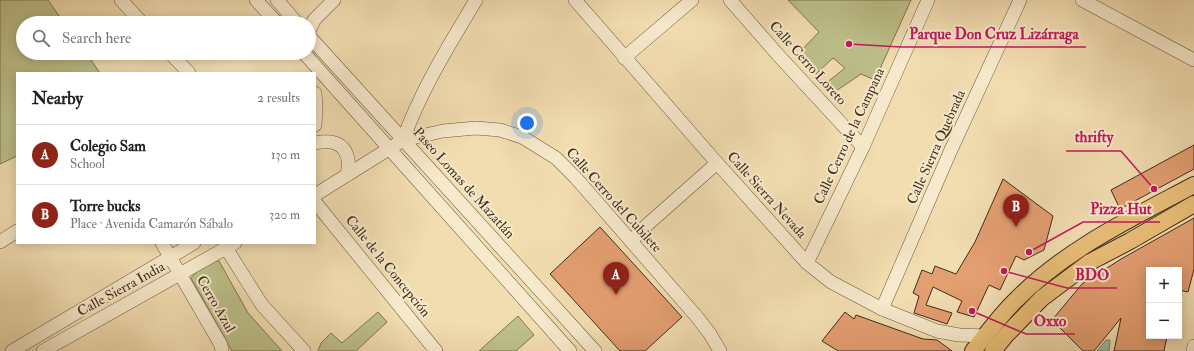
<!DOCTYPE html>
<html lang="en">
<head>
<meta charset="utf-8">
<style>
	body { margin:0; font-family:"IM FELL Double Pica",serif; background:#f2f2f2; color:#202124 }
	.controls { position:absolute; right:12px; bottom:12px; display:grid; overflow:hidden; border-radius:0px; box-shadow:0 2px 10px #0003 }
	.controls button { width:36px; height:36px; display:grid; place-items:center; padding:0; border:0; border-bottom:1px solid #e0e0e0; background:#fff; color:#202124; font:20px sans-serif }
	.you { position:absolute; left:527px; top:123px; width:14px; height:14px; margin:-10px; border:3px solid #fff; border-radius:50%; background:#1a73e8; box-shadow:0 0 0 6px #1a73e833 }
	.badge { display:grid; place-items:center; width:26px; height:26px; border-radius:50%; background:#8f2418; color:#fff; font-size:13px; font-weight:700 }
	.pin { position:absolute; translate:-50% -33px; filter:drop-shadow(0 1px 2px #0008) }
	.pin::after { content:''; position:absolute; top:21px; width:14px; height:12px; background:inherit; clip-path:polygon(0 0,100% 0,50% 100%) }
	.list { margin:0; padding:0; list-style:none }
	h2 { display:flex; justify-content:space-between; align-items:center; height:52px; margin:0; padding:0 16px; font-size:17px }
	h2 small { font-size:13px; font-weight:400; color:#757577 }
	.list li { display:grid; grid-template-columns:26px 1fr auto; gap:12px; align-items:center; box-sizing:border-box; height:60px; padding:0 16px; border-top:1px solid #e0e0e0 }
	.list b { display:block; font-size:15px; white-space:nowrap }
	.list p { margin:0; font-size:13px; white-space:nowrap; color:#757577 }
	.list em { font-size:13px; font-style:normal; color:#757577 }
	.icon { flex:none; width:22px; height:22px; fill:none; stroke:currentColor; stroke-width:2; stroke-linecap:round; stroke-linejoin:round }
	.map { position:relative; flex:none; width:1194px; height:351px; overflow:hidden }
	.search { position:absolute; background:#fff; box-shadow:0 2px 10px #0003; left:16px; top:16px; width:300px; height:44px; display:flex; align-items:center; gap:10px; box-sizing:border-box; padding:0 14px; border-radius:22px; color:#757577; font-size:15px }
	.panel { position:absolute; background:#fff; box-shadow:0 2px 10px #0003; left:16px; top:72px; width:300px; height:172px; border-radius:0px }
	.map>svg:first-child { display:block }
	.green { fill:#bdc08a; stroke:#7e7653 }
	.water { fill:#9cbca8; stroke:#778370 }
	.building { fill:#e39e71; stroke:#402d1c }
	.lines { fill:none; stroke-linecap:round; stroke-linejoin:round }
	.minor-casing { stroke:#6c5941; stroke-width:14 }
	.major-casing { stroke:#402d1c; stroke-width:18 }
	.minor { stroke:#f7e9cc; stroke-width:13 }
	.major { stroke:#e9be78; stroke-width:16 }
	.labels { text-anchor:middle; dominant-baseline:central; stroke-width:4; stroke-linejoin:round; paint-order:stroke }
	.street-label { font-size:14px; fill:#402d1c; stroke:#f7e9cc }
	.leader { fill:none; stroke:#c2185b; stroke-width:1.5 }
	.callout-dot { fill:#c2185b; stroke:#f7e9cc; stroke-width:1.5 }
	.callout-label { font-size:15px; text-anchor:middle; font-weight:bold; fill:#c2185b; stroke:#f7e9cc; stroke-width:4; stroke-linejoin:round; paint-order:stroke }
</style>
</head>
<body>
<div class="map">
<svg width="1194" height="351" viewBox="0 0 1194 351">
	<rect width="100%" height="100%" fill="#f2ddb1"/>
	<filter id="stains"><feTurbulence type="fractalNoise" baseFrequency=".005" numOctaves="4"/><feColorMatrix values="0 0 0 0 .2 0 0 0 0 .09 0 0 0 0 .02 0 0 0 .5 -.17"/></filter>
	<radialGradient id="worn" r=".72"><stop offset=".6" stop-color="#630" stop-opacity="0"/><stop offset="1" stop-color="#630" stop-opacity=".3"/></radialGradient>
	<g class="green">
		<path d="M0,0H48L64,23H23V53H86L100,73H17V156L0,164Z"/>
		<path d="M788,0H911L875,80L861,74L833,93L825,84L845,68L833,58L816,74L795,57L819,32Z"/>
		<path d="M213,261H219L248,313L282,351H232L191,278L198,270Z"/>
		<path d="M378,312L387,322L356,351H318L321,343L331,333L342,343Z"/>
		<path d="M518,316L534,335L516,351H479Z"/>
	</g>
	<path class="water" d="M1106,340H1110L1109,351H1097Z"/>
	<g class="building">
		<path d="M1194,145V169L1120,209L1111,190Z"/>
		<path d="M1003,179L1053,216L1044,250L1024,260L1016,256L1000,290L989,285L974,317L957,312L962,301L933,287L926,305L952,313L947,324L914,313L919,296L913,293L922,270L932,274L935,266L956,274L975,242Z"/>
		<path d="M1194,218V269L1188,292L1179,290V270H1149V336H1167L1164,351H1114L1121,318L1094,351H1083L1052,320L1082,284L1121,259Z"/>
		<path d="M600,227L682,317L645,351H620L550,274Z"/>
		<path d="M845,312L854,319L856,315L923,339L937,340L952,351H838L822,341Z"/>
	</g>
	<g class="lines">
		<g class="minor-casing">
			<g id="minor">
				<path d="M121,0L142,23"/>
				<path d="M256,0L277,23"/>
				<path d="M277,0L297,23"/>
				<path d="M575,0L717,163L807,263L831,282L882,309L937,331L959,335L986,336"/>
				<path d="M730,0L779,56L863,147"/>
				<path d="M1082,0L1194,60"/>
				<path d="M309,31L314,20L334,0"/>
				<path d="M309,36L595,351"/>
				<path d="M170,53L189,73"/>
				<path d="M304,53L570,351"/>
				<path d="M624,58L692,0"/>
				<path d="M315,93L316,107L315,125"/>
				<path d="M403,140C422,88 448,47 476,0"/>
				<path d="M315,143C330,140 344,141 348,159C349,164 348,170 347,175"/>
				<path d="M315,195L403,140L443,131L476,128L500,130L522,137L556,158L576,178L697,317L710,334L720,351"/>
				<path d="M315,202L436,351"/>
				<path d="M631,241L648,224L717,163"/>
				<path d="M0,242L17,231"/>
				<path d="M162,243L221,345L222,351"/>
				<path d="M226,248L262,305L304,351"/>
				<path d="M807,263L863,147L928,0"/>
				<path d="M882,309L950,152L1020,0"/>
				<path d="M12,351L194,243"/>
				<path d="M43,351L235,243"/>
				<path d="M1193,351L1194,346"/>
			</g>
		</g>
		<g class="major-casing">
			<g id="major">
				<path d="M973,351C987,334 1000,315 1016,300C1066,249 1132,218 1194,185"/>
				<path d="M993,351L1006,335L1042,298L1090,262L1130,241L1194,204"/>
			</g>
		</g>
		<use href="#minor" class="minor"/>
		<use href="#major" class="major"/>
	</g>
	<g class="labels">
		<g class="street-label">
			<text transform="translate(808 63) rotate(48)">Calle Cerro Loreto</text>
			<text transform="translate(849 136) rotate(-65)">Calle Cerro de la Campana</text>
			<text transform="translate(936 147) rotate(-66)">Calle Sierra Quebrada</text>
			<text transform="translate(464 183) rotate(48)">Paseo Lomas de Mazatlán</text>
			<text transform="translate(767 195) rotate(48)">Calle Sierra Nevada</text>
			<text transform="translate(614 200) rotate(48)">Calle Cerro del Cubilete</text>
			<text transform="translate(388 266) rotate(51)">Calle de la Concepción</text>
			<text transform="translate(121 289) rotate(-29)">Calle Sierra India</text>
			<text transform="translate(216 304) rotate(60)">Cerro Azul</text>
		</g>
	</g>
	<path class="leader" d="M849 44L901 47H1086M1154 189L1121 151H1066M1029 252L1083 222H1160M1004 271L1067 288H1117M972 311L1026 334H1075"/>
	<g class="callout-dot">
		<circle cx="849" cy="44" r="4"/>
		<circle cx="1154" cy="189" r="4"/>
		<circle cx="1029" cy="252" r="4"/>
		<circle cx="1004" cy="271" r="4"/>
		<circle cx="972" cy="311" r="4"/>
	</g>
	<g class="callout-label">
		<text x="994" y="39">Parque Don Cruz Lizárraga</text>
		<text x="1094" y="142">thrifty</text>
		<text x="1121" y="214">Pizza Hut</text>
		<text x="1092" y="280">BDO</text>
		<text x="1050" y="326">Oxxo</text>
	</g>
	<rect width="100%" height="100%" filter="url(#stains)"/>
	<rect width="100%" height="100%" fill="url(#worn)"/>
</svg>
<div class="controls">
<button>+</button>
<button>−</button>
</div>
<div class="you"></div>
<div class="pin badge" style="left:616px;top:295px">A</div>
<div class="pin badge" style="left:1016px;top:227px">B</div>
<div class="search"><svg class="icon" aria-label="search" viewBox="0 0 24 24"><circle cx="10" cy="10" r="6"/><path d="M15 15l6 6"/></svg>Search here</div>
<section class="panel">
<h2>Nearby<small>2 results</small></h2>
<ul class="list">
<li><span class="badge">A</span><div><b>Colegio Sam</b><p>School</p></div><em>130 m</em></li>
<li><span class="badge">B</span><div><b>Torre bucks</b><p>Place · Avenida Camarón Sábalo</p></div><em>320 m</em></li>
</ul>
</section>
</div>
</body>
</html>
